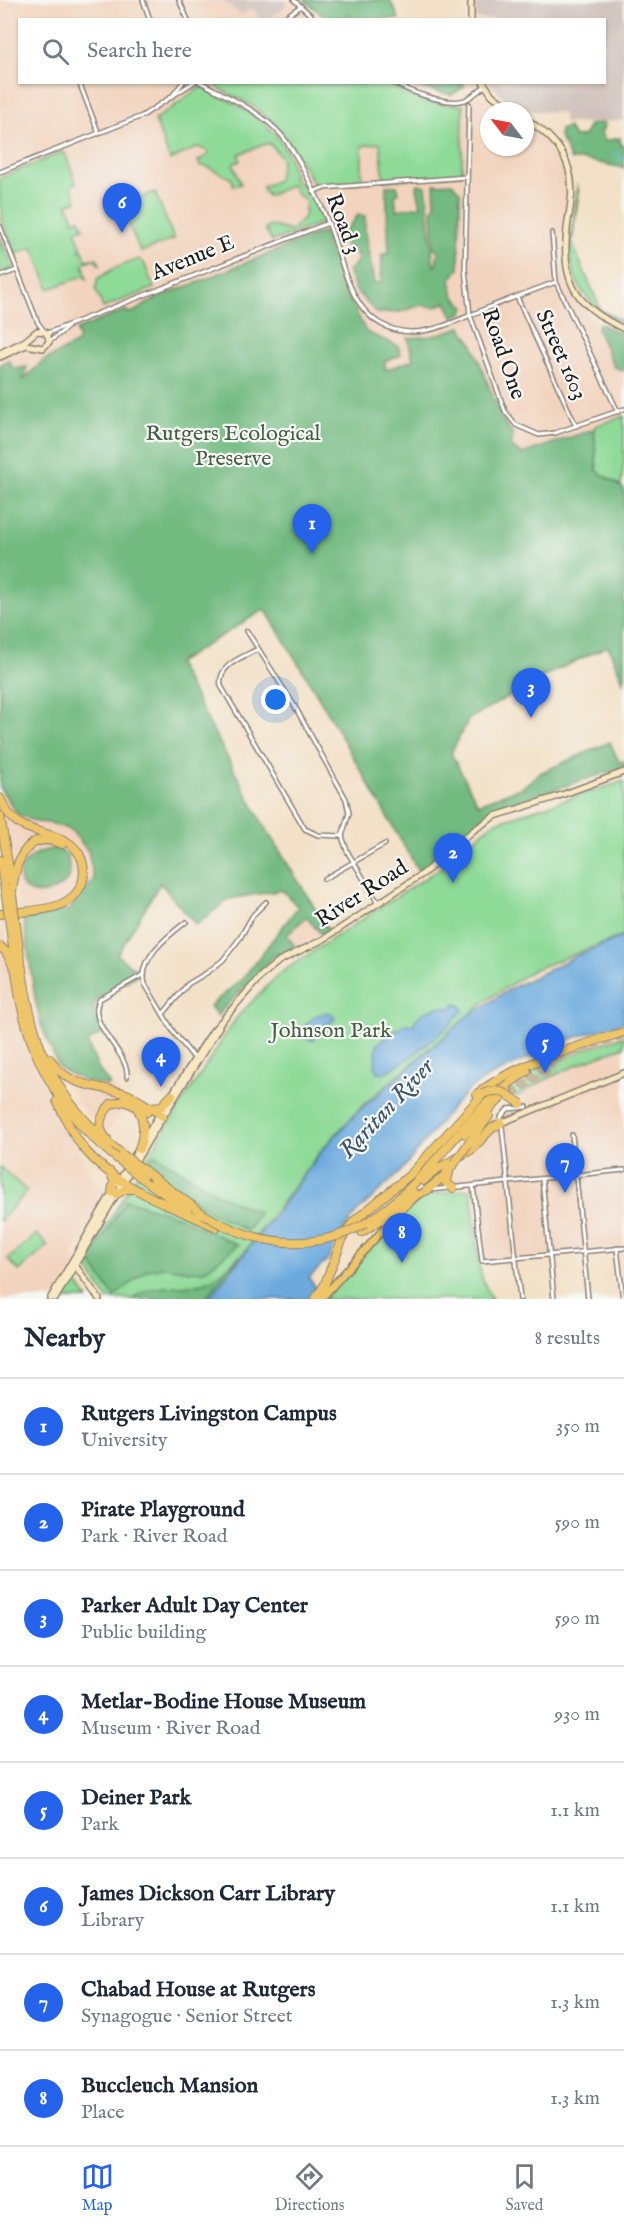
<!DOCTYPE html>
<html lang="en">
<head>
<meta charset="utf-8">
<style>
	body { margin:0; font-family:"IM FELL English",serif; background:#f6f6f7; color:#1f2937 }
	.compass { position:absolute; left:480px; top:102px; width:54px; height:54px; border-radius:50%; background:#fff; box-shadow:0 2px 4px #0004; rotate:302deg }
	.you { position:absolute; left:276px; top:700px; width:21px; height:21px; margin:-15px; border:4px solid #fff; border-radius:50%; background:#1a73e8; box-shadow:0 0 0 9px #1a73e833 }
	.badge { display:grid; place-items:center; width:39px; height:39px; border-radius:50%; background:#2563eb; color:#fff; font-size:20px; font-weight:700 }
	.pin { position:absolute; translate:-50% -50px; filter:drop-shadow(0 2px 3px #0008) }
	.pin::after { content:''; position:absolute; top:32px; width:21px; height:18px; background:inherit; clip-path:polygon(0 0,100% 0,50% 100%) }
	.list { margin:0; padding:0; list-style:none }
	h2 { display:flex; justify-content:space-between; align-items:center; height:78px; margin:0; padding:0 24px; font-size:26px }
	h2 small { font-size:20px; font-weight:400; color:#747a83 }
	.list li { display:grid; grid-template-columns:39px 1fr auto; gap:18px; align-items:center; box-sizing:border-box; height:96px; padding:0 24px; border-top:2px solid #e0e1e3 }
	.list b { display:block; font-size:22px; white-space:nowrap }
	.list p { margin:0; font-size:20px; white-space:nowrap; color:#747a83 }
	.list em { font-size:20px; font-style:normal; color:#747a83 }
	.icon { flex:none; width:33px; height:33px; fill:none; stroke:currentColor; stroke-width:2; stroke-linecap:round; stroke-linejoin:round }
	.map { position:relative; flex:none; width:624px; height:1299px; overflow:hidden }
	.search { position:absolute; background:#fff; box-shadow:0 2px 4px #0004; left:18px; right:18px; top:18px; height:66px; display:flex; align-items:center; gap:15px; box-sizing:border-box; padding:0 21px; border-radius:0px; color:#747a83; font-size:22px }
	.sheet { height:846px; background:#fff }
	nav { display:flex; justify-content:space-around; align-items:center; box-sizing:border-box; height:84px; border-top:2px solid #e0e1e3; background:#fff; font-size:16px; color:#747a83 }
	nav a { display:grid; justify-items:center; gap:3px }
	nav .on { color:#2563eb }
	.map>svg:first-child { display:block }
	.built { fill:#f2d4be }
	.industrial { fill:#cfc0ba }
	.green { fill:#8eda97; stroke:#557b5a; stroke-width:1.5 }
	.forest { fill:#72ba80; stroke:#476b4e; stroke-width:1.5 }
	.water { fill:#6caade; stroke:#44637d; stroke-width:1.5 }
	.lines { fill:none; stroke-linecap:round; stroke-linejoin:round }
	.stream { stroke:#6caade; stroke-width:1.5 }
	.highway-tunnel { stroke:#c8baa5; stroke-width:8; stroke-dasharray:8 4; stroke-linecap:butt }
	.street-casing { stroke:#887e72; stroke-width:6 }
	.secondary-casing { stroke:#887e72; stroke-width:8 }
	.primary-casing { stroke:#887e72; stroke-width:9 }
	.highway-casing { stroke:#887e72; stroke-width:10 }
	.street { stroke:#fff; stroke-width:3 }
	.secondary { stroke:#f8e8c3; stroke-width:5 }
	.primary { stroke:#eec569; stroke-width:6 }
	.highway { stroke:#eec569; stroke-width:8 }
	.highway-bridge-casing { stroke:#887e72; stroke-width:10; stroke-linecap:butt }
	.highway-bridge { stroke:#eec569; stroke-width:8 }
	.labels { text-anchor:middle; dominant-baseline:central; stroke-width:4.5; stroke-linejoin:round; paint-order:stroke }
	.street-label { font-size:22px; fill:#1c1c1c; stroke:#f6f6f2 }
	.park-label { font-size:22px; fill:#445e47; stroke:#f6f6f2 }
	.water-label { font-size:24px; font-style:italic; fill:#3c556a; stroke:#f6f6f2 }
</style>
</head>
<body>
<div class="map">
<svg width="624" height="1299" viewBox="0 0 624 1299">
	<rect width="100%" height="100%" fill="#f6f6f2"/>
	<filter id="ink" filterUnits="userSpaceOnUse"><feTurbulence type="fractalNoise" baseFrequency=".0167" numOctaves="2"/><feDisplacementMap in="SourceGraphic" scale="12" xChannelSelector="R" yChannelSelector="G"/><feConvolveMatrix kernelMatrix="1 2 1 2 8 2 1 2 1" color-interpolation-filters="sRGB"/></filter>
	<filter id="wash" filterUnits="userSpaceOnUse"><feTurbulence type="fractalNoise" baseFrequency=".008" numOctaves="4" result="noise"/><feDisplacementMap in="SourceGraphic" scale="24" xChannelSelector="R" yChannelSelector="G"/><feGaussianBlur stdDeviation="1.35" result="paint"/><feColorMatrix in="noise" values="0 0 0 0 0 0 0 0 0 0 0 0 0 0 0 0 0 1.4 0 .05"/><feComposite in="paint" operator="in"/></filter>
	<g filter="url(#wash)">
		<rect width="100%" height="100%" fill="#f3e1c7"/>
		<g class="built">
			<path d="M0,0H291L313,19L20,20V82H389L409,93L431,100L463,102L481,96L490,98L506,111H489V147H525V123L547,140L558,156L566,174L568,197L560,247L562,269L569,289L581,306L591,317L624,335V461L621,486L624,500V684L608,646L546,675L469,719L451,753L478,804L451,845L419,872L265,609L177,662L263,824L329,931L276,960L261,971L217,1016L210,1006L242,979L298,907L282,890L229,899L196,925L160,883L117,955L140,973L96,1000L94,1005L93,1013L103,1033L88,1042L99,1070L129,1105L105,1134L80,1106L60,1076L38,1027L25,956L9,836L0,809Z"/>
			<path d="M0,899L11,979L32,1061L86,1166L95,1180L110,1191L73,1254L76,1265L55,1299H0Z"/>
			<path d="M624,1032V1246L483,1263L475,1183L449,1185L450,1173L501,1111L516,1098L504,1088L540,1064Z"/>
		</g>
		<g class="industrial">
			<path d="M222,0H285L287,2L280,11L268,19L261,20L252,8L242,15Z"/>
			<path d="M474,0H624V120L587,123H563V113L522,110L506,101L490,83L604,82V20L475,19Z"/>
		</g>
		<g class="green">
			<path d="M211,83H386C401,91 417,99 434,103C444,105 453,103 463,106L462,174L384,181L380,143L362,146V182L315,186C298,157 282,125 252,106C239,98 223,92 211,83Z"/>
			<path d="M202,86C241,107 290,128 294,179L308,189L324,222L272,241L265,229L270,225L290,231L304,218L306,201L296,193L292,185L268,196L262,187L278,180L282,158L269,143L239,154L240,161L233,164L241,184L233,186L232,179L206,166H200L198,161L209,154L208,151L198,147L170,160L155,120Z"/>
			<path d="M62,152L65,153L76,183L71,185L77,201L67,204L73,217V221L80,219L84,228L77,230L76,233L82,248L79,249L80,251L83,250L86,260L97,258L101,266L93,259L83,263L87,279L83,276L49,289L33,247L16,254L1,219L3,213L0,205V178Z"/>
			<path d="M577,184L579,192L572,243L601,310L624,322V324C595,310 571,289 570,254C569,231 577,208 577,184Z"/>
			<path d="M155,192L174,239L141,252L120,206Z"/>
			<path d="M0,235L13,268L0,274Z"/>
			<path d="M139,259L144,263L154,288L103,308L96,290L97,279L113,269Z"/>
			<path d="M624,416V461L621,486L597,471L594,429L595,426Z"/>
			<path d="M624,781V935L533,970L485,1001L363,1105L322,1149L209,1299H107L84,1262L155,1145L237,1017L280,973L445,865L493,823Z"/>
			<path d="M624,1036V1047C586,1060 551,1075 517,1096L507,1088L546,1064L574,1052Z"/>
			<path d="M0,1167L27,1191L0,1221Z"/>
			<path d="M471,1189L479,1266L483,1281L492,1299H324L401,1213L421,1196Z"/>
			<path d="M37,1234L48,1246L19,1271L8,1259Z"/>
			<path d="M74,1279L88,1299H62Z"/>
		</g>
		<g class="forest">
			<path d="M304,0H390L399,19H356L349,15L344,19H327Z"/>
			<path d="M453,82L464,83V87L451,95L401,83Z"/>
			<path d="M601,123L605,124L601,133L605,141L620,138L621,145L624,147V168L585,160H571L559,136L560,130L568,127L574,137L584,136L589,125Z"/>
			<path d="M452,183L460,192L459,263V269L450,280L454,296L465,307L463,312L454,318L446,302L435,307L422,305L400,312L377,313L356,291L348,271L358,261L355,250L344,245V232L358,215L365,216V232L374,283H381L382,254H389L386,186H397L399,192L395,196L397,210L421,206L417,188L418,184L426,186L433,259L434,266H436L438,251L434,248L432,211L435,205L434,184Z"/>
			<path d="M323,232L348,298L357,313L366,332L398,346L401,355L385,361V370L413,360L408,338L433,336L461,327L472,343L501,417L512,433V448L522,454L594,429L597,471L624,489V684L608,646L546,675L469,719L451,753L478,804L523,787L538,774L610,742L619,762L624,761V767L500,807L484,818L419,872L314,689L265,609L177,663L263,824L329,931L322,935L306,917L287,935L295,947L273,957L217,1016L210,1006L242,979L298,907L282,890L229,899L196,925L160,883L117,955L140,973L96,1000C91,1013 97,1021 103,1033L87,1042L99,1070L110,1084L108,1086L84,1081L59,1068L41,1024L35,998L23,915L26,918L69,910L94,879L88,851L71,830L50,823L36,822L18,815L0,788V365L8,360L14,369L27,367L22,381L43,361L79,342L76,330L126,310L128,313L133,312C142,307 152,300 162,296C179,288 198,284 215,275Z"/>
			<path d="M601,324L624,335V371L614,367L597,329L598,325Z"/>
			<path d="M56,848L67,855C70,869 73,879 59,887C16,912 0,856 56,848Z"/>
			<path d="M154,1154L219,1195L259,1213L247,1231L204,1208L147,1165Z"/>
			<path d="M126,1200L177,1216L238,1245L204,1271H190L164,1267L147,1270L114,1297L89,1260Z"/>
			<path d="M240,1255L205,1299H133C153,1281 182,1290 206,1282C219,1278 231,1264 240,1255Z"/>
		</g>
		<g class="water">
			<path d="M624,936V1022L565,1041L488,1077L471,1088L453,1106L401,1171L356,1213L338,1237L330,1257L309,1278L318,1291L313,1299H208L272,1219L323,1149L360,1110L467,1017L510,989L578,955Z"/>
			<path d="M455,1004L460,1005L463,1010L448,1027L411,1057L385,1073L378,1072L375,1065L377,1044L405,1024L413,1025C417,1013 439,1002 450,1009Z"/>
			<path d="M329,1012L334,1016V1020L320,1029L313,1040L302,1037L301,1031C307,1021 318,1013 329,1012Z"/>
		</g>
		<g class="lines">
			<g class="stream">
				<path d="M613,151L624,160"/>
				<path d="M462,1012L467,1017"/>
			</g>
		</g>
	</g>
	<g filter="url(#ink)">
		<g class="lines">
			<g class="highway-tunnel">
				<path d="M508,1091L557,1060L624,1037"/>
				<path d="M512,1094L554,1067"/>
			</g>
			<g class="street-casing">
				<g id="street">
					<path d="M143,0L150,20"/>
					<path d="M179,0L188,20"/>
					<path d="M294,0L316,20"/>
					<path d="M281,20L301,6"/>
					<path d="M79,82L99,134"/>
					<path d="M200,82C230,98 261,111 283,137C298,156 316,194 326,217C345,261 348,330 411,332C434,332 459,320 480,311C505,301 531,291 556,282"/>
					<path d="M392,82C408,91 446,106 465,100C472,97 478,91 485,86"/>
					<path d="M173,95L183,82"/>
					<path d="M469,104L465,269L470,315L505,411L516,425L539,435L555,433L624,409"/>
					<path d="M0,172L142,116L194,82"/>
					<path d="M313,192L322,188L467,177"/>
					<path d="M0,226L38,323L45,332"/>
					<path d="M552,233L556,282L618,412"/>
					<path d="M0,276L17,270"/>
					<path d="M517,297L576,426"/>
					<path d="M48,333L328,223"/>
					<path d="M49,342L68,327"/>
					<path d="M247,631L294,705L346,799L349,813L342,836"/>
					<path d="M258,649C243,657 217,665 221,686L305,829L318,835L342,836"/>
					<path d="M342,836L347,851L378,903"/>
					<path d="M324,879L385,844"/>
					<path d="M186,922C168,936 138,958 145,984L174,1033L195,1059"/>
					<path d="M163,1014L188,984L208,972L223,960L240,938L253,915L266,902"/>
					<path d="M127,1077C130,1052 84,1024 100,999L144,974"/>
					<path d="M572,1135L588,1299"/>
					<path d="M542,1179L554,1299"/>
					<path d="M473,1186L482,1261L624,1248"/>
					<path d="M430,1190L624,1170"/>
					<path d="M617,1248L623,1299"/>
					<path d="M520,1299L501,1117L508,1109L527,1107"/>
				</g>
			</g>
			<g class="secondary-casing">
				<g id="secondary">
					<path d="M471,20V0"/>
					<path d="M483,82L492,95L513,111"/>
					<path d="M525,119C545,131 563,146 569,170C574,187 571,204 568,221C560,278 571,304 624,329"/>
					<path d="M0,353L25,341L37,331L45,332L48,336L49,342L43,348L26,345L0,357"/>
					<path d="M171,1096L212,1032L261,976L279,961L324,939L424,873L474,830L495,816L556,797L624,772"/>
					<path d="M501,1123L624,1073"/>
					<path d="M118,1183L166,1103"/>
					<path d="M75,1265L99,1299"/>
					<path d="M50,1299L113,1191"/>
					<path d="M55,1299L149,1139L219,1027"/>
				</g>
			</g>
			<g class="primary-casing">
				<path id="primary" d="M321,1299L398,1213L418,1195L426,1191"/>
			</g>
			<g class="highway-casing">
				<g id="highway">
					<path d="M0,798C5,809 10,818 20,824C40,837 72,832 82,860C84,867 85,875 82,883C71,914 27,910 0,914"/>
					<path d="M0,816L11,881"/>
					<path d="M0,860L6,896"/>
					<path d="M12,892C15,864 25,828 62,844"/>
					<path d="M10,925C14,953 16,981 22,1008C34,1064 65,1116 109,1152"/>
					<path d="M16,925C28,1024 39,1090 123,1155"/>
					<path d="M0,946L6,952L14,967"/>
					<path d="M50,1059C68,1089 98,1084 126,1094C139,1099 151,1109 163,1116"/>
					<path d="M477,1094C514,1064 579,1046 624,1032"/>
					<path d="M57,1101C65,1117 73,1136 85,1150C117,1188 172,1206 216,1227"/>
					<path d="M149,1107L162,1106L172,1095"/>
					<path d="M137,1108C146,1121 144,1135 139,1149"/>
					<path d="M465,1134L508,1091"/>
					<path d="M107,1139C95,1127 101,1115 111,1104L125,1101L147,1112"/>
					<path d="M468,1144L489,1116"/>
					<path d="M110,1172L114,1181L112,1192"/>
					<path d="M449,1173L446,1183L453,1188"/>
					<path d="M153,1177L203,1214"/>
					<path d="M142,1178L187,1210"/>
					<path d="M423,1181L437,1169L471,1150L492,1128L501,1123"/>
					<path d="M426,1191L444,1176L454,1164"/>
					<path d="M117,1194L126,1189H135"/>
					<path d="M366,1223C430,1184 463,1111 527,1071"/>
					<path d="M362,1232L390,1214L413,1192"/>
					<path d="M315,1299L324,1286L344,1235L354,1221L411,1174L483,1094"/>
				</g>
			</g>
			<use href="#street" class="street"/>
			<use href="#secondary" class="secondary"/>
			<use href="#primary" class="primary"/>
			<use href="#highway" class="highway"/>
			<g class="highway-bridge-casing">
				<g id="highway-bridge">
					<path d="M12,895L16,925"/>
					<path d="M6,896L10,925"/>
					<path d="M483,1094C498,1086 509,1095 521,1104"/>
					<path d="M109,1152L142,1178"/>
					<path d="M123,1155L153,1177"/>
					<path d="M454,1164L468,1144"/>
					<path d="M203,1214C253,1245 312,1254 366,1223"/>
				</g>
			</g>
			<use href="#highway-bridge" class="highway-bridge"/>
		</g>
	</g>
	<g class="labels">
		<g class="street-label">
			<text transform="translate(343 224) rotate(69)">Road 3</text>
			<text transform="translate(193 258) rotate(-22)">Avenue E</text>
			<text transform="translate(503 354) rotate(71)">Road One</text>
			<text transform="translate(561 355) rotate(66)">Street 1603</text>
			<text transform="translate(362 894) rotate(-33)">River Road</text>
		</g>
		<g class="park-label">
			<text x="233" y="434">Rutgers Ecological<tspan x="233" dy="25">Preserve</tspan></text>
			<text x="331" y="1031">Johnson Park</text>
		</g>
		<g class="water-label">
			<text transform="translate(387 1109) rotate(-47)">Raritan River</text>
		</g>
	</g>
</svg>
<svg class="compass" viewBox="-18 -18 36 36"><path d="M0-13l5 13h-10z" fill="#e53935"/><path d="M0 13l5-13h-10z" fill="#747a83"/></svg>
<div class="you"></div>
<div class="pin badge" style="left:312px;top:554px">1</div>
<div class="pin badge" style="left:453px;top:883px">2</div>
<div class="pin badge" style="left:531px;top:718px">3</div>
<div class="pin badge" style="left:161px;top:1087px">4</div>
<div class="pin badge" style="left:545px;top:1073px">5</div>
<div class="pin badge" style="left:122px;top:233px">6</div>
<div class="pin badge" style="left:565px;top:1193px">7</div>
<div class="pin badge" style="left:402px;top:1263px">8</div>
<div class="search"><svg class="icon" aria-label="search" viewBox="0 0 24 24"><circle cx="10" cy="10" r="6"/><path d="M15 15l6 6"/></svg>Search here</div>
</div>
<section class="sheet">
<h2>Nearby<small>8 results</small></h2>
<ul class="list">
<li><span class="badge">1</span><div><b>Rutgers Livingston Campus</b><p>University</p></div><em>350 m</em></li>
<li><span class="badge">2</span><div><b>Pirate Playground</b><p>Park · River Road</p></div><em>590 m</em></li>
<li><span class="badge">3</span><div><b>Parker Adult Day Center</b><p>Public building</p></div><em>590 m</em></li>
<li><span class="badge">4</span><div><b>Metlar-Bodine House Museum</b><p>Museum · River Road</p></div><em>930 m</em></li>
<li><span class="badge">5</span><div><b>Deiner Park</b><p>Park</p></div><em>1.1 km</em></li>
<li><span class="badge">6</span><div><b>James Dickson Carr Library</b><p>Library</p></div><em>1.1 km</em></li>
<li><span class="badge">7</span><div><b>Chabad House at Rutgers</b><p>Synagogue · Senior Street</p></div><em>1.3 km</em></li>
<li><span class="badge">8</span><div><b>Buccleuch Mansion</b><p>Place</p></div><em>1.3 km</em></li>
</ul>
</section>
<nav>
<a class="on"><svg class="icon" aria-label="map" viewBox="0 0 24 24"><path d="M3 6l6-2 6 2 6-2v14l-6 2-6-2-6 2zM9 4v14M15 6v14"/></svg>Map</a>
<a><svg class="icon" aria-label="directions" viewBox="0 0 24 24"><path d="M12 3l9 9-9 9-9-9zM9 14v-3h6M13 9l2 2-2 2"/></svg>Directions</a>
<a><svg class="icon" aria-label="saved" viewBox="0 0 24 24"><path d="M7 4h10v16l-5-4-5 4z"/></svg>Saved</a>
</nav>
</body>
</html>
